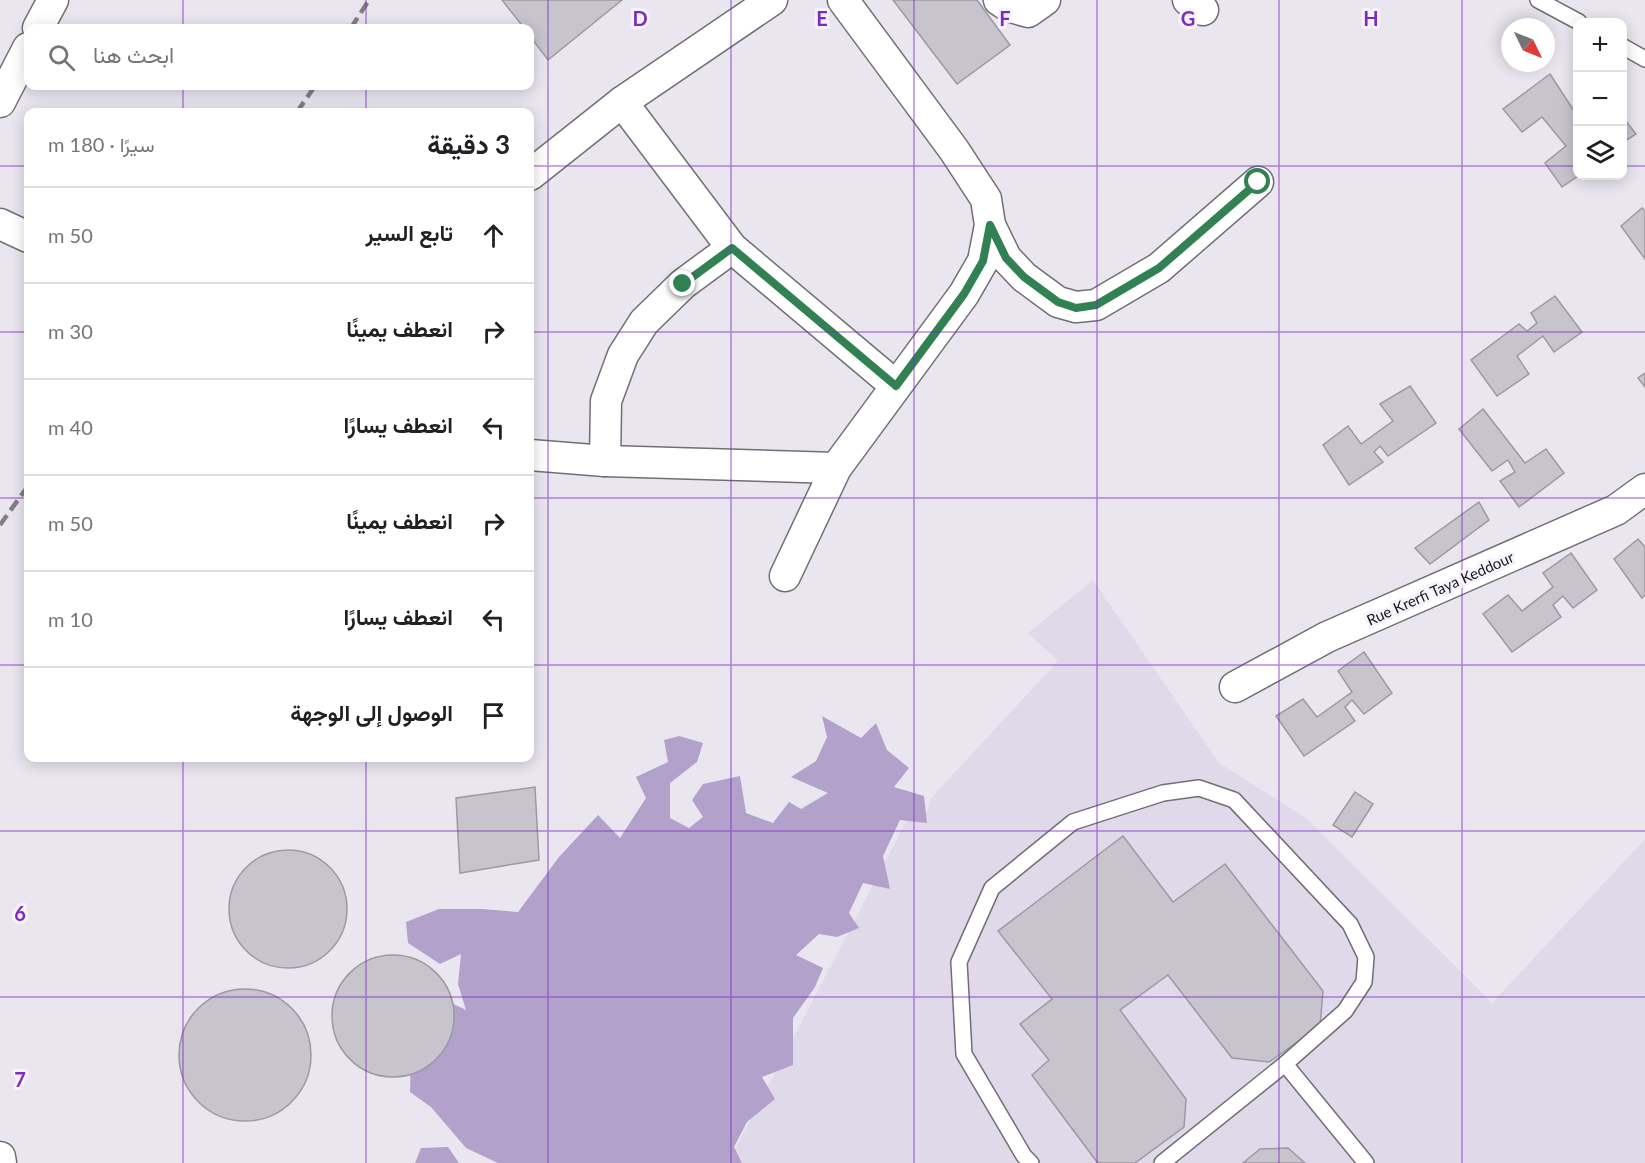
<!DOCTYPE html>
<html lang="ar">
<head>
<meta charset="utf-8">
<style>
	body { margin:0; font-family:Lato,Vazirmatn,sans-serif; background:#f2f2f2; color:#202124; direction:rtl }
	.controls { position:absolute; right:18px; top:18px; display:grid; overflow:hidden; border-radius:12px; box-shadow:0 3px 15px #0003 }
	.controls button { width:54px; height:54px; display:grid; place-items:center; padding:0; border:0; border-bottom:2px solid #e0e0e0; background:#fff; color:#202124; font:30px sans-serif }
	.compass { position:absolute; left:1501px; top:18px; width:54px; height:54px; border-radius:50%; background:#fff; box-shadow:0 3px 15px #0003; rotate:133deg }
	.stop { position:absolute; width:18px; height:18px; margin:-14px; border:4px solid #318152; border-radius:50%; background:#fff }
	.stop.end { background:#318152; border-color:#fff; box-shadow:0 2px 6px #0008 }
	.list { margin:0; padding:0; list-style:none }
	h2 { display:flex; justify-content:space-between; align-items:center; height:78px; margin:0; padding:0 24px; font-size:26px }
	h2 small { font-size:20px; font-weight:400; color:#757577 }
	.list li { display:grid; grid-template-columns:39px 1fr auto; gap:18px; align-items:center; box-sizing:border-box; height:96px; padding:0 24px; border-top:2px solid #e0e0e0 }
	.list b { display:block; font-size:22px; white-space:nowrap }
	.list em { font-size:20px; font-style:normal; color:#757577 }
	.icon { flex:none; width:33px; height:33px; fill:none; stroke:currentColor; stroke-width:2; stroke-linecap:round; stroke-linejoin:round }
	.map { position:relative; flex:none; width:1645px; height:1163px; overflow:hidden; direction:ltr }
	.search { position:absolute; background:#fff; box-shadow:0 3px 15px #0003; left:24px; top:24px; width:510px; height:66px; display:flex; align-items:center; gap:15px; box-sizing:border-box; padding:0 21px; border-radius:12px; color:#757577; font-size:22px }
	.panel { position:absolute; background:#fff; box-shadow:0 3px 15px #0003; left:24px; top:108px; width:510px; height:654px; border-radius:12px; direction:rtl }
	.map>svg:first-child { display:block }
	.built { fill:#e0d9ea }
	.forest { fill:#b2a1ca }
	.building { fill:#c8c4cd; stroke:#9d99a3; stroke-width:1.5 }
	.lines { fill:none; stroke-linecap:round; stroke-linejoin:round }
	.service-casing { stroke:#716e76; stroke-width:18 }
	.minor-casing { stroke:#716e76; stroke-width:33 }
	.service { stroke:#fff; stroke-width:15 }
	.minor { stroke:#fff; stroke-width:30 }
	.rail { stroke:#817e85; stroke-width:4.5; stroke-dasharray:12 6; stroke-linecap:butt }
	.route { stroke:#318152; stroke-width:8 }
	.grid { fill:none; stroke:#7b2cbf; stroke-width:1.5; stroke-opacity:0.55 }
	.labels { text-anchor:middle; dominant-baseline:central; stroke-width:6; stroke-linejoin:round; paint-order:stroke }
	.street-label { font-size:15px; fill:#19181c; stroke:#f7f3fd }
	.grid-label { font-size:20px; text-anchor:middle; font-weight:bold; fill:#7b2cbf; stroke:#f7f3fd; stroke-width:6; stroke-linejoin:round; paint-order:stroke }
</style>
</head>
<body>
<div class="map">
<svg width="1645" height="1163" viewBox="0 0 1645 1163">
	<rect width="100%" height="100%" fill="#eae6f0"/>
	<path class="built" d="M1093,580L1219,763L1306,818L1492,1003L1645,839V1163H728L910,814L927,812L931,798L1058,661L1028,633Z"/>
	<g class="forest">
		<path d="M822,716L861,738L876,723L887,750L909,768L894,787L924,796L927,823L900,820L883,856L890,889L863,883L849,913L859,928L837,937L819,934L796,955L823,968L815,987L793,1018V1065L762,1077L775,1099L747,1122L734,1147L742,1163H498L466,1148L431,1107L410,1092L411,1052L438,1025L439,997L466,1010L458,984L461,954L440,964L408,943L406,922L439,909H482L518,912L559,857L598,815L620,838L646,798L636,777L668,762L664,740L679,736L703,743L697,762L670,783V818L689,828L703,817L692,800L703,784L740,776L746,813L773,823L789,802L801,809L828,793L791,777L816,761L827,737Z"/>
		<path d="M448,1147L459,1163H415L421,1148Z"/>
	</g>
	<g class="building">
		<path d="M502,0H622L548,60L530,36V28H524Z"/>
		<path d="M893,0H977L1010,45L957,84Z"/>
		<path d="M1550,74L1578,117V176L1562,187L1545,163L1566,146L1542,117L1522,132L1503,109Z"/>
		<path d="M1622,116L1636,134L1622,143Z"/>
		<path d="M1642,208L1645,211V259L1621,226Z"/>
		<path d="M1555,296L1582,332L1554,352L1543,336L1517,356L1529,374L1497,396L1471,360L1519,324L1527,331L1537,323L1531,313Z"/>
		<path d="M1645,373V387L1638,378Z"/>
		<path d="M1410,386L1436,423L1388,456L1380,446L1374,452L1383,462L1349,485L1323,445L1348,426L1361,444L1393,421L1380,404Z"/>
		<path d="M1483,409L1525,463L1546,449L1564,473L1519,507L1500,481L1515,472L1508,460L1492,471L1459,429Z"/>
		<path d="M1479,502L1489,520L1430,564L1415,548Z"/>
		<path d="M1638,539L1645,547V595L1642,598L1614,559Z"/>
		<path d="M1571,553L1597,590L1573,608L1563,596L1553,605L1561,617L1512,652L1483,614L1508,595L1522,611L1553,587L1543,573Z"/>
		<path d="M1364,652L1392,693L1364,714L1352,700L1345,707L1355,721L1304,756L1276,716L1303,699L1317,717L1352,692L1338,671Z"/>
		<path d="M535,787L539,860L460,873L456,798Z"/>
		<path d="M1355,792L1373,804L1352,837L1333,825Z"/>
		<path d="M1123,836L1173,902L1225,864L1323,991L1320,1026L1269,1062L1232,1058L1168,975L1120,1010L1186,1099L1184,1127L1135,1163H1103L1097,1162L1032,1075L1049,1060L1020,1024L1052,999L998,931Z"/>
		<circle cx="288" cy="909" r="59"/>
		<circle cx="393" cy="1016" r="61"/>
		<circle cx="245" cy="1055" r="66"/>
		<path d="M1288,1148L1305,1163H1243L1260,1149Z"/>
	</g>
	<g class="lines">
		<g class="service-casing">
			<g id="service">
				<path d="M1538,0L1579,22"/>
				<path d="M1622,46L1645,59"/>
				<path d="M1031,1163L1024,1156L964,1054L959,962L992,888L1073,822L1163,793L1199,788L1234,800L1350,924L1366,957L1364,982L1345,1011L1285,1064"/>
				<path d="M1162,1163L1285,1064L1366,1163"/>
			</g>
		</g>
		<g class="minor-casing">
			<g id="minor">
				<path d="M999,0L1008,6L1028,12L1045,0"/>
				<path d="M1188,0L1203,10"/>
				<path d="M38,28L53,0"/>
				<path d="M0,102L28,48"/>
				<path d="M622,102L732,248L896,386"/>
				<path d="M530,175L622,102L772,0"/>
				<path d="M0,224L28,237"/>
				<path d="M990,225L1006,258L1024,277L1058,302L1076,307L1096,305L1159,268L1258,182"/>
				<path d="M530,455L605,461L836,468"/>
				<path d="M605,461L606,401L623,355L644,322L683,284L732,248"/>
				<path d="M785,576L836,468L964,294L983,261L990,225L986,199L954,150L843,0"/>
				<path d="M1235,687L1327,637L1616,510L1645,489"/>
				<path d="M0,1157L1,1163"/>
			</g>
		</g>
		<use href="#service" class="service"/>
		<use href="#minor" class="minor"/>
		<g class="rail">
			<path d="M351,28L369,0"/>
			<path d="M297,112L315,86"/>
			<path d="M0,525L28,486"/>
		</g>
	</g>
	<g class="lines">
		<path class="route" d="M683,284L732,248L896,386L964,294L983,261L990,225L1006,258L1024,277L1058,302L1076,308L1096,305L1159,268L1258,182"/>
	</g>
	<path class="grid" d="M183,0V28M366,0V28M548,0V1163M731,0V1163M914,0V1163M1097,0V1163M1279,0V1163M1462,0V1163M183,86V112M366,86V112M0,166H28M530,166H1578M1622,166H1645M0,332H28M530,332H1645M0,498H28M530,498H1645M0,665H28M530,665H1645M183,758V1163M366,758V1163M0,831H1645M0,997H1645"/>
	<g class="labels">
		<g class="street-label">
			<text transform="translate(1440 588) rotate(-24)">Rue Krerfi Taya Keddour</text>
		</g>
	</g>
	<g class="grid-label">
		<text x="640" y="26">D</text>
		<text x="822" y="26">E</text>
		<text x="1005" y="26">F</text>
		<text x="1188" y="26">G</text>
		<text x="1371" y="26">H</text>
		<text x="20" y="921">6</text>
		<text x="20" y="1087">7</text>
	</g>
</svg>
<div class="controls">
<button>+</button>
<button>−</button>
<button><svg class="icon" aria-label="layers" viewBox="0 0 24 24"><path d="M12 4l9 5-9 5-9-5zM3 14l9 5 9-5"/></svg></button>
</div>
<svg class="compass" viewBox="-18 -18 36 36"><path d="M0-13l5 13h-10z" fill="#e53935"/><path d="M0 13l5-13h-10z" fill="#757577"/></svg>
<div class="stop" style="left:1258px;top:182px"></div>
<div class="stop end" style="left:683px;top:284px"></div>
<div class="search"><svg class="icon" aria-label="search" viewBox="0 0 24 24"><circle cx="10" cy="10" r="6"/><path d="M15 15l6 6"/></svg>ابحث هنا</div>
<section class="panel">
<h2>3 دقيقة<small>سيرًا · 180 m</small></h2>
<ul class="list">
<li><svg class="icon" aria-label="ahead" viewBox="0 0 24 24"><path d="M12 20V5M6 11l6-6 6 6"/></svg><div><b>تابع السير</b></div><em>50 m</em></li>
<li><svg class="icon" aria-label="right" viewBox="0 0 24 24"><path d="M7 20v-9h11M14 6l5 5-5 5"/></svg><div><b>انعطف يمينًا</b></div><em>30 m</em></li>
<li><svg class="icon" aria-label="left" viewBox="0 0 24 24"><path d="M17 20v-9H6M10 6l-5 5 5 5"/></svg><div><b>انعطف يسارًا</b></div><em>40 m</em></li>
<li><svg class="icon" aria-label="right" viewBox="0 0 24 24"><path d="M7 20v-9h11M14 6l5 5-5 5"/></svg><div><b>انعطف يمينًا</b></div><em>50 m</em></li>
<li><svg class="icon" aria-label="left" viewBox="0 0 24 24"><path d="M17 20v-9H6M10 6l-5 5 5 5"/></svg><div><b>انعطف يسارًا</b></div><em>10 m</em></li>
<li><svg class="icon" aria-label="arrive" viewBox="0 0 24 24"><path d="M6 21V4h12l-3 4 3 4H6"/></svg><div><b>الوصول إلى الوجهة</b></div></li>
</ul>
</section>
</div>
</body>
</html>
